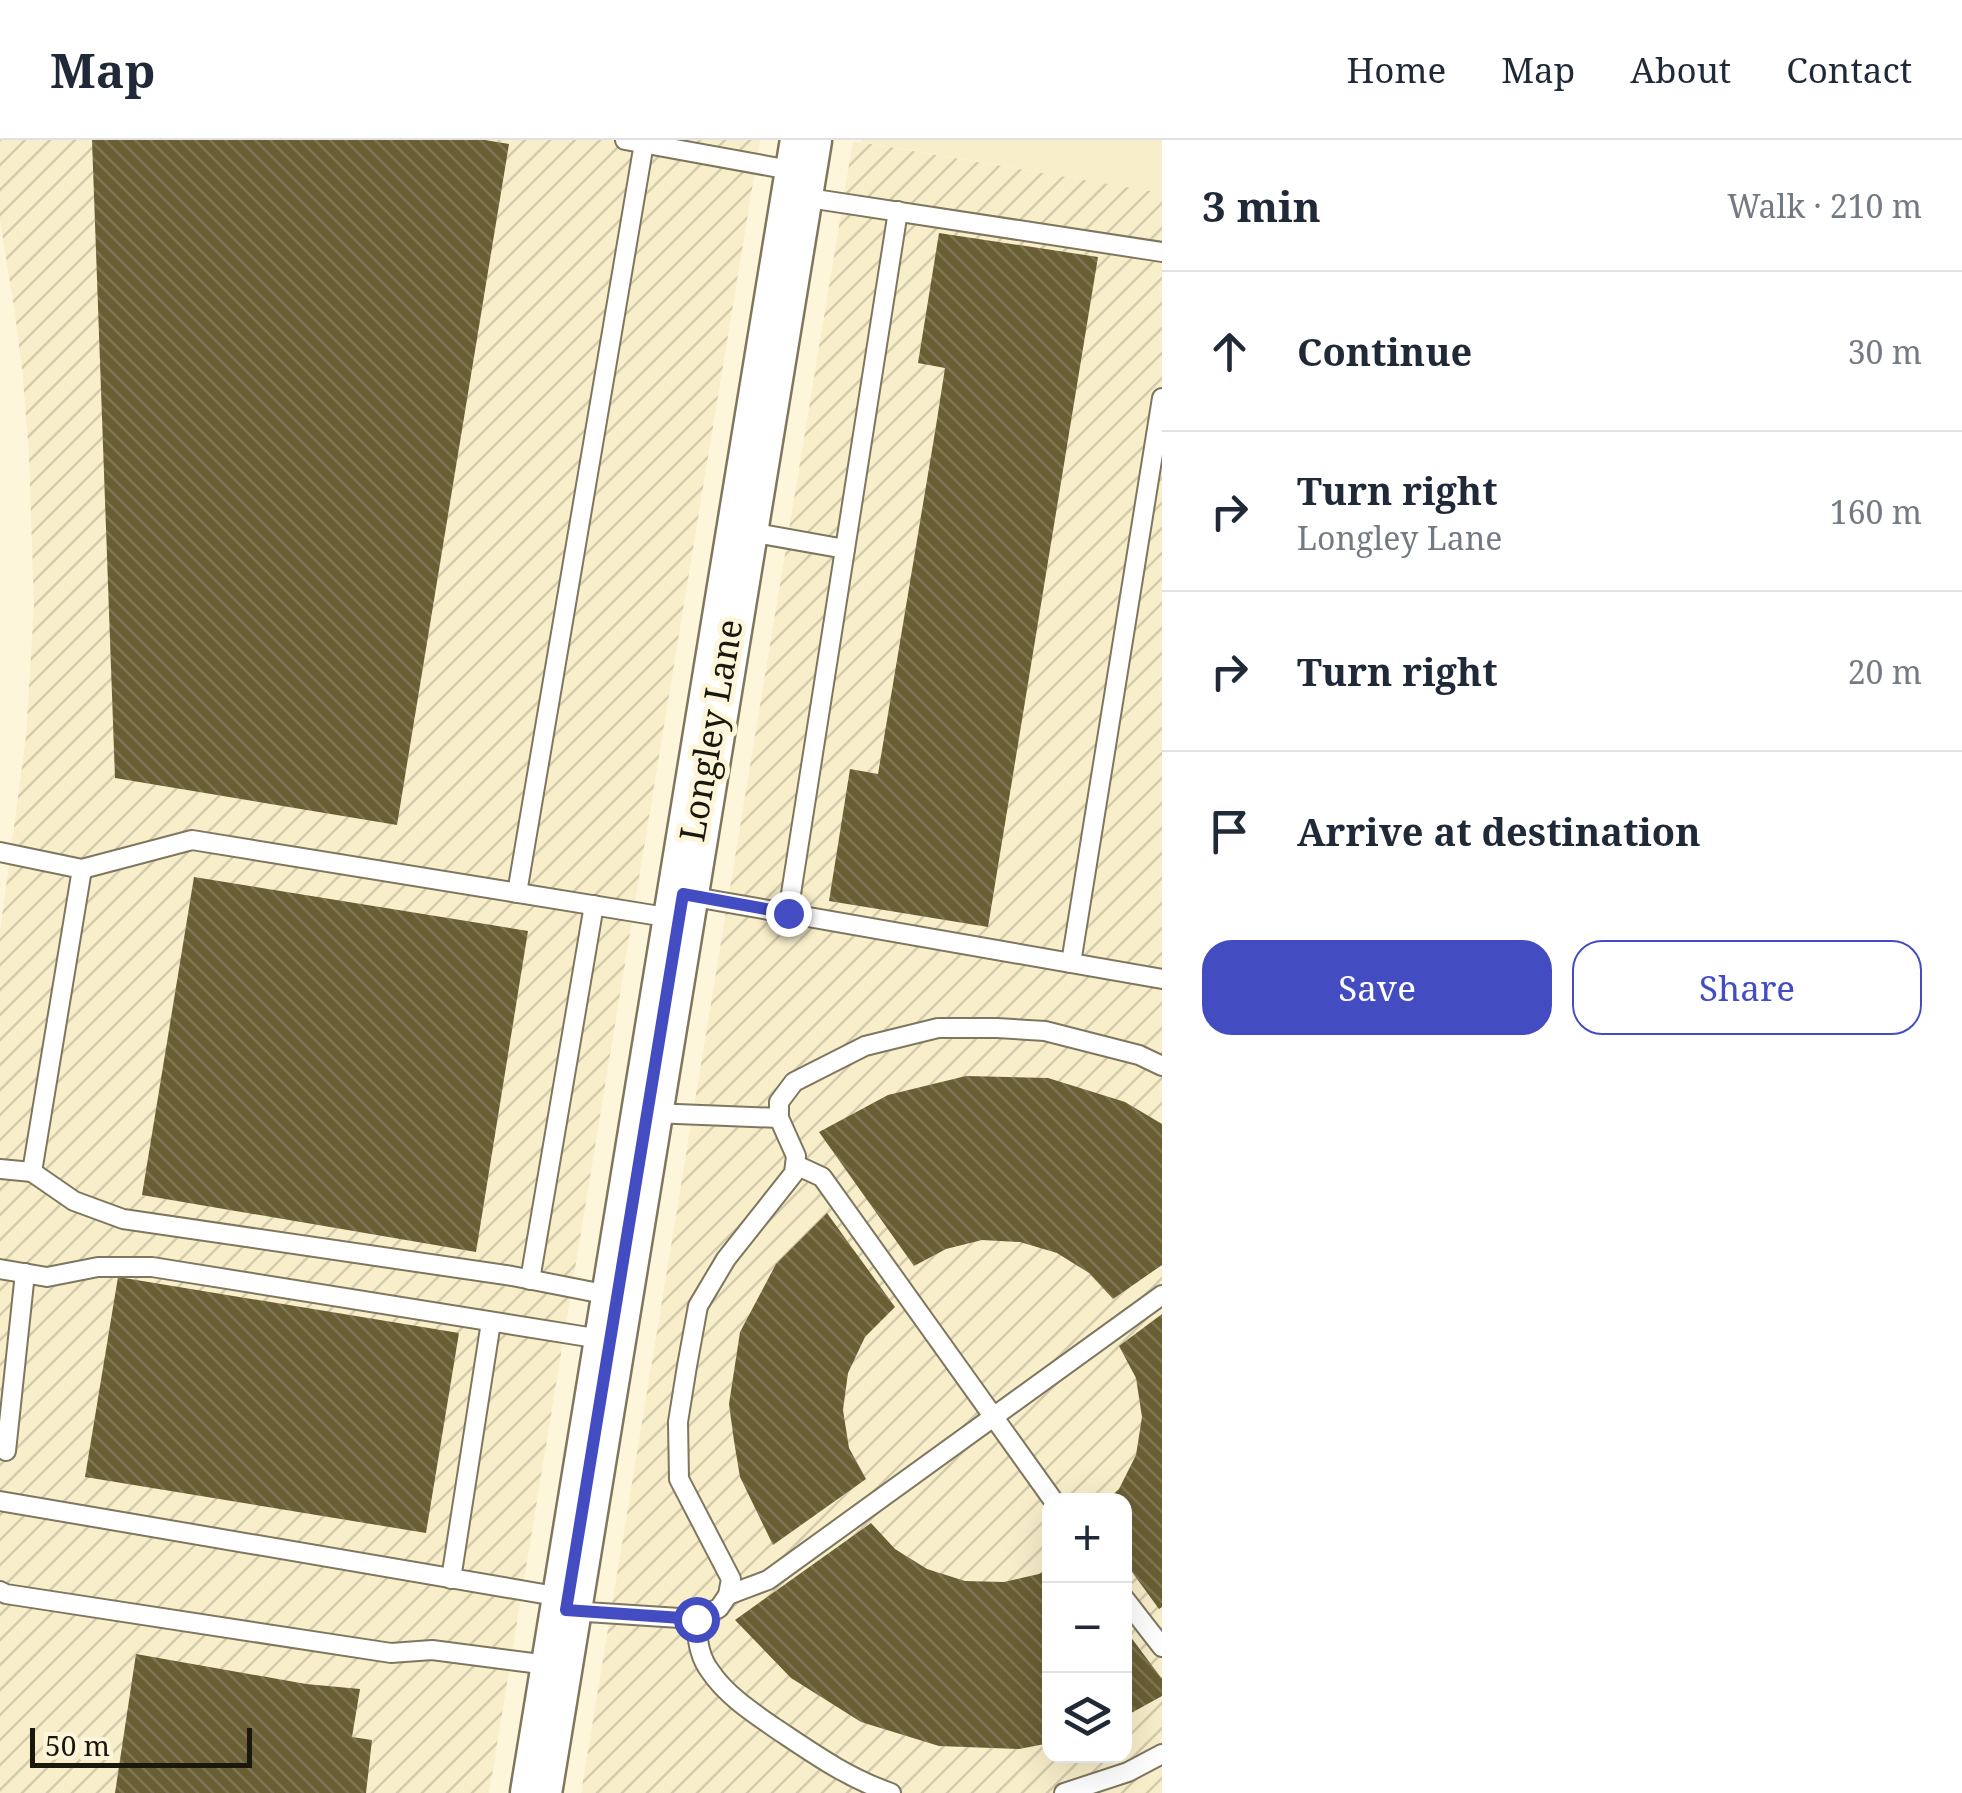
<!DOCTYPE html>
<html lang="en">
<head>
<meta charset="utf-8">
<style>
	body { margin:0; font-family:"Noto Serif",serif; background:#f6f6f7; color:#1f2937 }
	.controls { position:absolute; right:30px; bottom:30px; display:grid; overflow:hidden; border-radius:20px; box-shadow:0 10px 40px #0002 }
	.controls button { width:90px; height:90px; display:grid; place-items:center; padding:0; border:0; border-bottom:2px solid #e0e1e3; background:#fff; color:#1f2937; font:50px sans-serif }
	.scale { position:absolute; left:30px; bottom:25px; width:222px; box-sizing:border-box; padding-left:10px; border:5px solid #1a170d; border-top:0; font-size:28px; line-height:35px; white-space:nowrap; color:#1a170d; -webkit-text-stroke:8px #fef6da; paint-order:stroke }
	.stop { position:absolute; width:30px; height:30px; margin:-22px; border:8px solid #434cc1; border-radius:50%; background:#fff }
	.stop.end { background:#434cc1; border-color:#fff; box-shadow:0 2px 10px #0008 }
	.list { margin:0; padding:0; list-style:none }
	h2 { display:flex; justify-content:space-between; align-items:center; height:130px; margin:0; padding:0 40px; font-size:42px }
	h2 small { font-size:32px; font-weight:400; color:#747a83 }
	.list li { display:grid; grid-template-columns:65px 1fr auto; gap:30px; align-items:center; box-sizing:border-box; height:160px; padding:0 40px; border-top:2px solid #e0e1e3 }
	.list b { display:block; font-size:38px; white-space:nowrap }
	.list p { margin:0; font-size:32px; white-space:nowrap; color:#747a83 }
	.list em { font-size:32px; font-style:normal; color:#747a83 }
	.actions { display:flex; gap:20px; padding:30px 40px }
	.actions a { flex:1; padding:22px 0; border:2px solid #434cc1; border-radius:30px; text-align:center; font-size:35px; color:#434cc1 }
	.actions .main { background:#434cc1; color:#fff }
	.icon { flex:none; width:55px; height:55px; fill:none; stroke:currentColor; stroke-width:2; stroke-linecap:round; stroke-linejoin:round }
	.map { position:relative; flex:none; width:1162px; height:1653px; overflow:hidden }
	header { display:flex; align-items:center; gap:60px; box-sizing:border-box; height:140px; padding:0 50px; background:#fff; border-bottom:2px solid #e0e1e3 }
	header strong { font-size:48px }
	nav { display:flex; gap:55px; margin-inline-start:auto; font-size:35px }
	main { display:flex }
	aside { flex:1; background:#fff }
	.map>svg:first-child { display:block }
	.built { fill:#f8eeca }
	.industrial { fill:url(#industrial-furrows); fill-rule:evenodd }
	.building { fill:url(#building-back-hatch) }
	.lines { fill:none; stroke-linecap:round; stroke-linejoin:round }
	.service-casing { stroke:#7e765e; stroke-width:22 }
	.secondary-casing { stroke:#7e765e; stroke-width:55 }
	.service { stroke:#fff; stroke-width:18 }
	.secondary { stroke:#fff; stroke-width:50 }
	.route { stroke:#434cc1; stroke-width:12 }
	.labels { text-anchor:middle; dominant-baseline:central; stroke-width:10; stroke-linejoin:round; paint-order:stroke }
	.street-label { font-size:35px; fill:#1a170d; stroke:#fef6da }
</style>
</head>
<body>
<header>
<strong>Map</strong>
<nav><a>Home</a><a>Map</a><a>About</a><a>Contact</a></nav>
</header>
<main>
<div class="map">
<svg width="1162" height="1653" viewBox="0 0 1162 1653">
	<defs>
		<pattern id="industrial-furrows" width="10" height="10" patternUnits="userSpaceOnUse" patternTransform="scale(2.5)"><rect width="10" height="10" fill="#f8eeca"/><path d="M-1 1l2-2M0 10L10 0M9 11l2-2" fill="none" stroke="#d4cbac"/></pattern>
		<pattern id="building-back-hatch" width="6" height="6" patternUnits="userSpaceOnUse" patternTransform="scale(2.5)"><rect width="6" height="6" fill="#6a5e34"/><path d="M-1 5l2 2M0 0l6 6M5-1l2 2" fill="none" stroke="#7e7554"/></pattern>
	</defs>
	<rect width="100%" height="100%" fill="#fef6da"/>
	<path class="built" d="M862,0H1162V53L862,2Z"/>
	<g class="industrial">
		<path d="M0,0H760L489,1653H0V791L26,597L34,466L29,314L23,238L15,173L0,81Z"/>
		<path d="M853,1L1162,53V1653H581ZM1050,1360H1124V1616H1050Z"/>
	</g>
	<g class="building">
		<path d="M92,0H485L509,4L397,685L115,638Z"/>
		<path d="M939,93L1098,117L988,787L829,761L850,629L878,634L936,286L945,228L918,223Z"/>
		<path d="M194,737L528,791L476,1112L142,1055Z"/>
		<path d="M966,936L1048,938L1125,962L1162,984V1125L1113,1159L1089,1133L1057,1113L1020,1102L982,1100L946,1109L914,1126L819,992L888,955Z"/>
		<path d="M827,1073L895,1167L865,1197L848,1233L843,1270L849,1308L866,1339L773,1405L740,1337L734,1301L729,1264L740,1192L776,1124Z"/>
		<path d="M118,1137L459,1193L426,1393L85,1337Z"/>
		<path d="M1162,1174V1467L1159,1469L1124,1421V1360H1107L1119,1349L1136,1315L1142,1277L1136,1238L1119,1206Z"/>
		<path d="M871,1383L895,1409L927,1429L965,1441L1004,1442L1039,1434L1050,1428V1603L1019,1609L939,1606L861,1582L791,1538L735,1480Z"/>
		<path d="M1124,1488L1162,1539V1556L1124,1577Z"/>
		<path d="M136,1514L306,1544L360,1549L352,1597L372,1600L366,1653H115Z"/>
	</g>
	<g class="lines">
		<g class="service-casing">
			<g id="service">
				<path d="M625,0L796,31"/>
				<path d="M802,57L1162,112"/>
				<path d="M744,391L845,409"/>
				<path d="M0,712L82,729L192,700L678,779"/>
				<path d="M517,753L644,3"/>
				<path d="M683,755L1162,839"/>
				<path d="M788,773L898,71"/>
				<path d="M1071,823L1162,258"/>
				<path d="M652,973L779,978"/>
				<path d="M796,1025L822,1037L1053,1360"/>
				<path d="M0,1029L32,1032L82,729"/>
				<path d="M32,1032L74,1061L123,1079L512,1136L614,1156"/>
				<path d="M0,1129L47,1137L98,1127H152L607,1200"/>
				<path d="M530,1140L594,765"/>
				<path d="M6,1311L25,1133"/>
				<path d="M0,1361L567,1458"/>
				<path d="M451,1439L491,1182"/>
				<path d="M0,1451L6,1454L391,1513L432,1510L556,1526"/>
				<path d="M728,1455L768,1440L1162,1155"/>
				<path d="M1124,1458L1162,1507"/>
				<path d="M571,1471L695,1479L719,1468L728,1455L731,1439L679,1339L678,1282L687,1226L698,1166L726,1119L794,1033L796,1016L779,978V962L794,942L865,906L938,888H997L1045,891L1139,915L1162,926"/>
				<path d="M695,1479C698,1498 698,1515 710,1531C726,1555 752,1572 775,1588C814,1614 846,1637 891,1653"/>
				<path d="M1064,1653L1128,1632L1162,1614"/>
			</g>
		</g>
		<g class="secondary-casing">
			<path id="secondary" d="M536,1653L806,0"/>
		</g>
		<use href="#service" class="service"/>
		<use href="#secondary" class="secondary"/>
	</g>
	<g class="lines">
		<path class="route" d="M696,1479L566,1470L683,754L788,773"/>
	</g>
	<g class="labels">
		<g class="street-label">
			<text transform="translate(710 590) rotate(-80)">Longley Lane</text>
		</g>
	</g>
</svg>
<div class="controls">
<button>+</button>
<button>−</button>
<button><svg class="icon" aria-label="layers" viewBox="0 0 24 24"><path d="M12 4l9 5-9 5-9-5zM3 14l9 5 9-5"/></svg></button>
</div>
<div class="scale">50 m</div>
<div class="stop" style="left:696px;top:1479px"></div>
<div class="stop end" style="left:788px;top:773px"></div>
</div>
<aside>
<h2>3 min<small>Walk · 210 m</small></h2>
<ul class="list">
<li><svg class="icon" aria-label="ahead" viewBox="0 0 24 24"><path d="M12 20V5M6 11l6-6 6 6"/></svg><div><b>Continue</b></div><em>30 m</em></li>
<li><svg class="icon" aria-label="right" viewBox="0 0 24 24"><path d="M7 20v-9h11M14 6l5 5-5 5"/></svg><div><b>Turn right</b><p>Longley Lane</p></div><em>160 m</em></li>
<li><svg class="icon" aria-label="right" viewBox="0 0 24 24"><path d="M7 20v-9h11M14 6l5 5-5 5"/></svg><div><b>Turn right</b></div><em>20 m</em></li>
<li><svg class="icon" aria-label="arrive" viewBox="0 0 24 24"><path d="M6 21V4h12l-3 4 3 4H6"/></svg><div><b>Arrive at destination</b></div></li>
</ul>
<div class="actions"><a class="main">Save</a><a>Share</a></div>
</aside>
</main>
</body>
</html>
